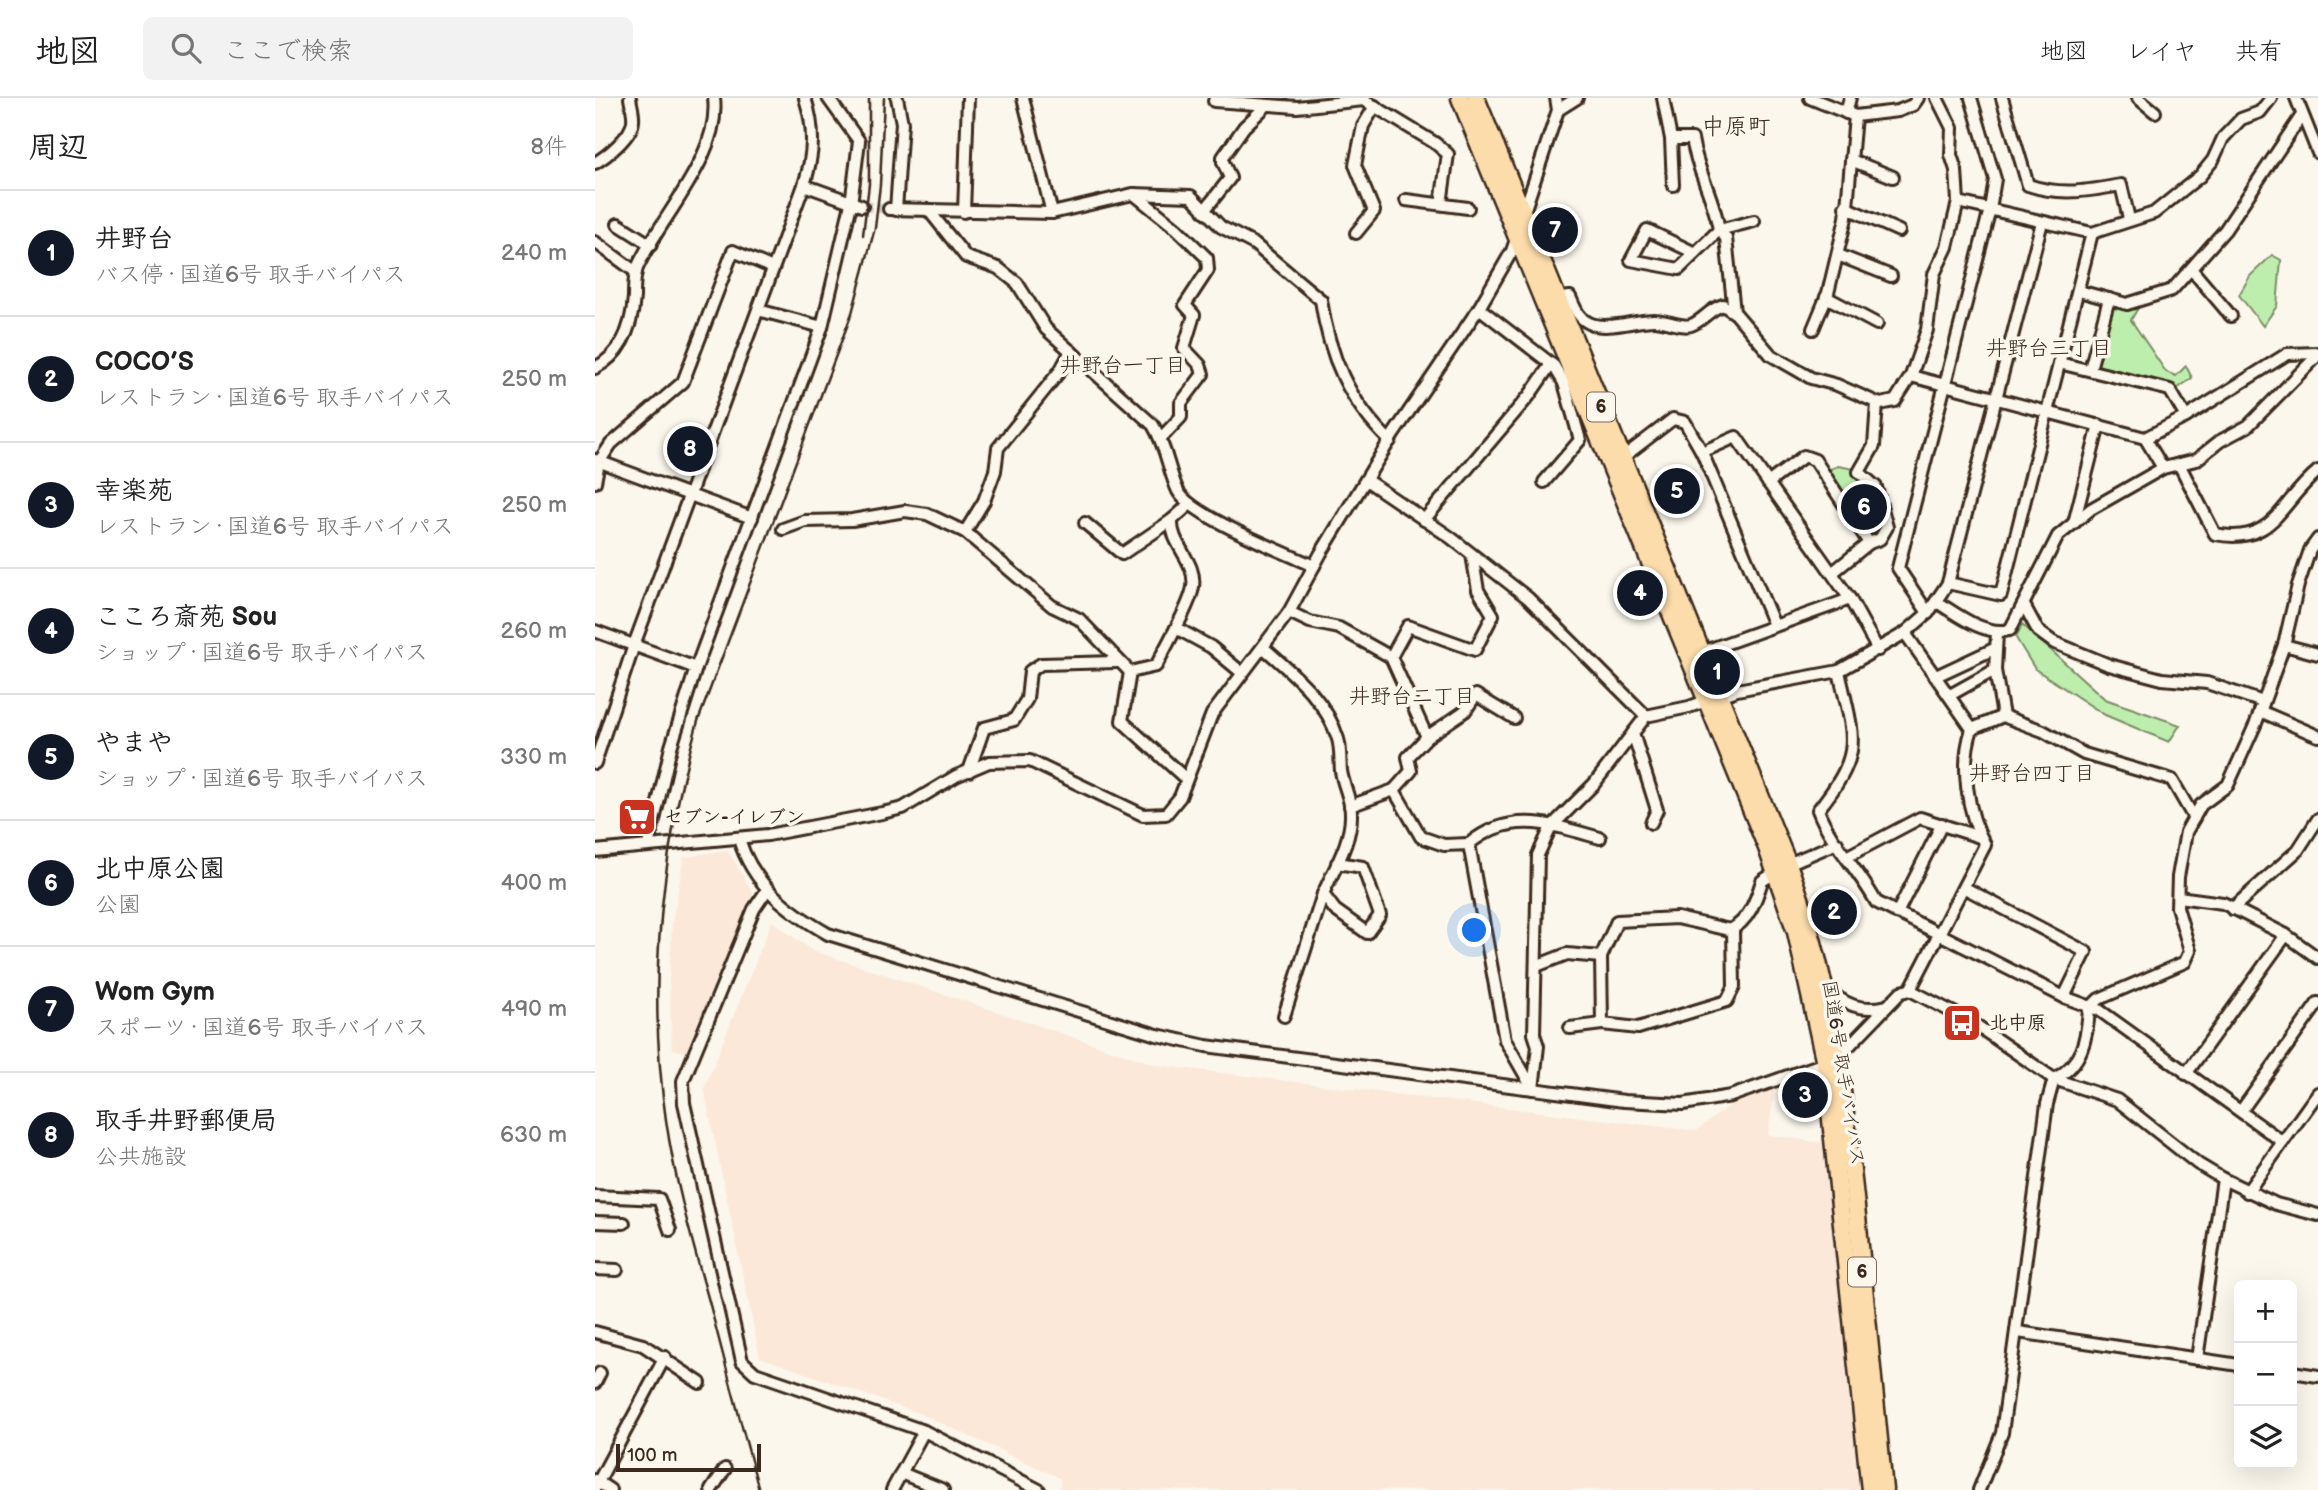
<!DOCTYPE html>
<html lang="ja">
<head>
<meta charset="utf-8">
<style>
	body { margin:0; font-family:"Balsamiq Sans","Klee One",sans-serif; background:#f2f2f2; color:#222 }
	.controls { position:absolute; right:21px; bottom:21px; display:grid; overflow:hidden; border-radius:10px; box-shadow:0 7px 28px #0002 }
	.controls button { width:63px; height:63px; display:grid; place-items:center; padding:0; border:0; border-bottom:2px solid #e0e0e0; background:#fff; color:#222; font:35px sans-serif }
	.scale { position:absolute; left:21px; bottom:18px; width:145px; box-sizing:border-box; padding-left:7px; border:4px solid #3b2a1e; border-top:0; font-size:19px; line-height:24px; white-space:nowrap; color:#3b2a1e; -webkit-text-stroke:5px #fbf7ec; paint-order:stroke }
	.you { position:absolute; left:880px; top:833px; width:24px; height:24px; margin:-18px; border:5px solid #fff; border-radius:50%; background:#1a73e8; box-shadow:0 0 0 10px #1a73e833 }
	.badge { display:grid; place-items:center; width:46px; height:46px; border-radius:50%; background:#111827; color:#fff; font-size:23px; font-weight:700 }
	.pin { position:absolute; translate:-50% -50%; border:4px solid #fff; box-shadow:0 2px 7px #0006 }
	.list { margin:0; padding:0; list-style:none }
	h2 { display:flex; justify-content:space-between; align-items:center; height:91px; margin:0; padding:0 28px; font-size:30px }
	h2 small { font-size:23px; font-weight:400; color:#767676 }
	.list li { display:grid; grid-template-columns:46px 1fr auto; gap:21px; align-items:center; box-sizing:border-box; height:126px; padding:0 28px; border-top:2px solid #e0e0e0 }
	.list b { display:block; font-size:26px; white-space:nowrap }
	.list p { margin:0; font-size:23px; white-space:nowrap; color:#767676 }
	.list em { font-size:23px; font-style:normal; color:#767676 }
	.icon { flex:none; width:38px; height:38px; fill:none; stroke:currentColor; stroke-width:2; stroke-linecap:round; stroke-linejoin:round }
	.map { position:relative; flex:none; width:1723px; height:1392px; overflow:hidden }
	header { display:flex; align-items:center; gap:42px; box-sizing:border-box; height:98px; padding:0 35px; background:#fff; border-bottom:2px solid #e0e0e0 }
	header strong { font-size:33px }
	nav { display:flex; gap:38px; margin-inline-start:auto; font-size:24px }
	.search { width:490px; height:63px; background:#f2f2f2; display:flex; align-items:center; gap:18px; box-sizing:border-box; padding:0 24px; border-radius:10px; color:#767676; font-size:26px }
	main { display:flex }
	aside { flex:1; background:#fff }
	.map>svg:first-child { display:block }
	.built { fill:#fbe8d9 }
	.green { fill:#beeead; stroke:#7c8c66; stroke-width:2 }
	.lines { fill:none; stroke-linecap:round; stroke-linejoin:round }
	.minor-tunnel { stroke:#d5cec3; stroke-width:10; stroke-dasharray:10 5; stroke-linecap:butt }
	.minor-casing { stroke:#3b2a1e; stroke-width:16 }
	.highway-casing { stroke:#3b2a1e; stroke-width:21 }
	.minor { stroke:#fbf7ec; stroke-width:10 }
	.highway { stroke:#fddcac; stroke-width:16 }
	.rail { stroke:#3b2a1e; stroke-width:2.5 }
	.labels { text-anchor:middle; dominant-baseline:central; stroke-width:7; stroke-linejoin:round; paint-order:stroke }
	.shield { fill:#fbf7ec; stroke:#75685c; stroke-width:2 }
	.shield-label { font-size:18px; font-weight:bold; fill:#3b2a1e }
	.poi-label { font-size:19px; font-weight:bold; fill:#3b2a1e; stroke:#fbf7ec; text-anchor:start }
	.street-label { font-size:19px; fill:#3b2a1e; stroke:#fbf7ec }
	.neighbourhood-label { font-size:21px; fill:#3b2a1e; stroke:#fbf7ec }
	.quarter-label { font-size:23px; fill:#3b2a1e; stroke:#fbf7ec }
</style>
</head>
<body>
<header>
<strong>地図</strong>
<div class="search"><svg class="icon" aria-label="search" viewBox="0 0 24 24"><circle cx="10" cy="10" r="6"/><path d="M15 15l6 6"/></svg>ここで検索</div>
<nav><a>地図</a><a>レイヤ</a><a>共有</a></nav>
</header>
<main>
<aside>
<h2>周辺<small>8件</small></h2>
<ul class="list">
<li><span class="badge">1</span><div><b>井野台</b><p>バス停 · 国道6号 取手バイパス</p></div><em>240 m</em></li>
<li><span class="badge">2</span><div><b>COCO’S</b><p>レストラン · 国道6号 取手バイパス</p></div><em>250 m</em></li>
<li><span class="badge">3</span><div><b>幸楽苑</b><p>レストラン · 国道6号 取手バイパス</p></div><em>250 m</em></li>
<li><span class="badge">4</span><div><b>こころ斎苑 Sou</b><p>ショップ · 国道6号 取手バイパス</p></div><em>260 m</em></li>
<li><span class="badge">5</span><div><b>やまや</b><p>ショップ · 国道6号 取手バイパス</p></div><em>330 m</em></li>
<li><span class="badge">6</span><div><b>北中原公園</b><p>公園</p></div><em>400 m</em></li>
<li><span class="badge">7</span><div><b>Wom Gym</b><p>スポーツ · 国道6号 取手バイパス</p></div><em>490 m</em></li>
<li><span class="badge">8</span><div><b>取手井野郵便局</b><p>公共施設</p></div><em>630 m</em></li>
</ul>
</aside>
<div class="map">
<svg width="1723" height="1392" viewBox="0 0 1723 1392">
	<rect width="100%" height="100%" fill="#fbf7ec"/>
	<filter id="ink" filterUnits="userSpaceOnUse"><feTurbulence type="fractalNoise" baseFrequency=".0143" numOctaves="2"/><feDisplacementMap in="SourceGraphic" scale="14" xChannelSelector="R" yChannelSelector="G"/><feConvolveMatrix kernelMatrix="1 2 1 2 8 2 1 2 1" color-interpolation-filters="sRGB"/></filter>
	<g filter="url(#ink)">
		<g class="built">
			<path d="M133,752L158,795L91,954L77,951L74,884L77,826L89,759Z"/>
			<path d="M177,823L216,852L562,967L1101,1033L1139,1004L1180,990L1173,1037L1229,1045L1265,1392H465V1380L331,1318L165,1259L109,991Z"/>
		</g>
		<g class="green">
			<path d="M1677,157L1686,162L1682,208L1668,228L1644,197L1655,178Z"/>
			<path d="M1553,193L1536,222L1571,274L1581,278L1591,268L1597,280L1582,291L1500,268L1519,206Z"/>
			<path d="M1243,368L1259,371L1280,385L1292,429L1274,445L1230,373Z"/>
			<path d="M1427,526L1510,601L1585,627L1574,644L1510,617L1440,571L1421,540Z"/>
		</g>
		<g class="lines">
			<path class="minor-tunnel" d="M267,108L294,111"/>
			<g class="minor-casing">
				<g id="minor">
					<path d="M428,0L457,115"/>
					<path d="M1068,0L1076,41L1078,87"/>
					<path d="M1215,0L1260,18L1303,13L1318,7L1323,0"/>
					<path d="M1342,0L1357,30L1356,57L1361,72L1363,104L1497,135L1559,115L1605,78L1618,62L1628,40L1646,21L1665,14L1676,0"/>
					<path d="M1407,0L1433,87C1465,98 1494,93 1526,87L1534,121"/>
					<path d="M1543,0L1560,14"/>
					<path d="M1701,0L1723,55"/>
					<path d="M619,3L702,9L769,2L840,45L853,56L846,106"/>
					<path d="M963,12L982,0"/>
					<path d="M1251,15L1255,0"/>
					<path d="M1076,41H1097C1103,76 1119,99 1124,132L1084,171L1036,162L1052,132L1100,155"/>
					<path d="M1256,62L1298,79"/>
					<path d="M0,65C12,58 37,38 38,23C39,16 36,7 35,0"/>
					<path d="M209,87L267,108"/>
					<path d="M539,96L581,130L612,160L613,172L590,207L599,217L589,250L605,267L608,276L586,305V319L566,340"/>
					<path d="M811,102L873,110"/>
					<path d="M1250,109L1304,133"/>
					<path d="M294,111L457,115L538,96L596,98L626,129L659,146L726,202C734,258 754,304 795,343"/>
					<path d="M301,112L307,25L302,0"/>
					<path d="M609,113L635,80L628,64V59L649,29L671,8"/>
					<path d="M335,114L371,159L403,170L422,185L451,231L558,327C572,350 573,372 583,393C596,418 689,454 719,468"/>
					<path d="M369,114L373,0"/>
					<path d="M928,117L963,12L961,0"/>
					<path d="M23,126L56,147"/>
					<path d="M761,135L779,113L760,67L768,28L780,8"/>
					<path d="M0,144L41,174"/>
					<path d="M1243,157L1296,178"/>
					<path d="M1597,172L1636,218"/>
					<path d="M1484,193L1532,206L1577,192L1630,132L1707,17"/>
					<path d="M1231,199L1282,226"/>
					<path d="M962,201L975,199C980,210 983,220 994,225C1011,233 1040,222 1059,222C1070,222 1088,230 1096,227C1108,223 1114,211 1128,207L1141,216L1176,257L1216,280L1242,287L1285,306L1300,303L1316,278L1550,340L1591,319L1692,256L1723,255"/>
					<path d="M884,210L959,268L969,285L980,282"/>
					<path d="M163,212L227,229"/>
					<path d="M1139,214L1131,140L1124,132L1159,123"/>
					<path d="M1218,231L1233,195L1251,120L1260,18"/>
					<path d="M1464,265L1575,292L1591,319"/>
					<path d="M0,270C27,256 37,228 39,199C39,189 39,176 43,168C66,118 126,58 119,0"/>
					<path d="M1495,271L1514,201"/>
					<path d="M1316,278L1332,232L1339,176L1352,149L1363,104"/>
					<path d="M1550,340L1568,370"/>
					<path d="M1027,360L1078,321L1090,324L1107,354"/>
					<path d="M0,362L157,420"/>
					<path d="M1584,366L1620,436C1679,448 1685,404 1723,373"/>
					<path d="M771,382L855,439L933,500L1051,618"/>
					<path d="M0,384L4,364L16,346L88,284L138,153L178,170"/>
					<path d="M949,384L985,342L969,285"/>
					<path d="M1173,385L1209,358L1220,362L1274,445L1237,475"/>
					<path d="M829,422L934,298L956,266"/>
					<path d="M490,425L527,456L577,422"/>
					<path d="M1479,425L1504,327"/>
					<path d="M188,431L210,423L257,422L310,413L332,416L370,434L457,508L484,521L535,574L561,568L581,530L616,549L646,574"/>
					<path d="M370,434L389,403L400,373L403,350L465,273L476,253"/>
					<path d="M1274,445L1285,441L1292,429L1281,389L1264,374L1279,348L1282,305"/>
					<path d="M877,457L883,492L898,517L880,552L813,528L796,559L832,639L813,659L816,673L799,692L826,739L849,747L874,746L910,942L938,991"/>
					<path d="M1353,485L1406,497L1497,135"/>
					<path d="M1342,504C1363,517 1389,538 1415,532L1463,438L1496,411L1568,370L1601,362L1625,343L1653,328L1723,257"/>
					<path d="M1429,507L1443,533L1458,544L1514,567L1567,581L1612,585L1668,604"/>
					<path d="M694,514L715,524L744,530L796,559"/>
					<path d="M1333,515L1303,470L1395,111L1400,81L1376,0"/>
					<path d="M1179,527L1107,354L1141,339L1255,501L1283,552"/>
					<path d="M581,530C587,518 596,502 598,489C602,463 575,447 577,422L595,406"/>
					<path d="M0,533L101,570"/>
					<path d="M1310,535L1377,631C1365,666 1372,715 1390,747L1315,892"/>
					<path d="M1402,535L1400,572L1408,618"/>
					<path d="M1689,547L1723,556"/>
					<path d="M669,550C698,576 731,601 743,641C746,651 745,662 746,673C748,687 756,701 756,715C757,743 739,771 728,796L740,812L772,835L785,817L768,769L742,765"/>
					<path d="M1107,554L1255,501"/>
					<path d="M1244,573C1259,642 1270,653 1223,712C1236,746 1264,772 1281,804L1469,899L1504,912L1688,1044"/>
					<path d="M535,574L527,623L591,681"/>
					<path d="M1341,578L1401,550"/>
					<path d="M1355,597L1400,572"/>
					<path d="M1665,613L1723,638"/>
					<path d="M1377,631L1408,618L1448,633L1489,656L1577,682L1599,720"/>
					<path d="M1038,635L1062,712L1056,725"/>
					<path d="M832,639L870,613L881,597L919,620"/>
					<path d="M0,665L39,547L209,87C219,56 220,31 210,0"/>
					<path d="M374,673L389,630L419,622L432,601L435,573L446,566L522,564"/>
					<path d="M755,708L799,692"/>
					<path d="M144,741C158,787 193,813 233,836L562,937L611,948L1029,1003L1088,1006L1136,998L1230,965L1254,948L1306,894L1315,892L1378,925L1459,981L1522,1002L1603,1066L1628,1081L1681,1106L1723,1117"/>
					<path d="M874,746C916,711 958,727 1005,740"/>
					<path d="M53,748L76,649L101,570L227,229L256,106L264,43L233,0"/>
					<path d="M0,753L173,737L287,715L308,710L361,678L394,664L435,663L548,717L571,716L585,699L617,616L694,514L726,455L798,337L884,210L917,153L923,136"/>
					<path d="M1253,758L1325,720L1385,739"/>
					<path d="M1193,766L1242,745"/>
					<path d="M1370,790L1491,854L1469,899"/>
					<path d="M172,792L159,811L88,983L89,1005L147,1263L160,1275L329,1333L444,1392"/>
					<path d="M1583,799L1628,805L1691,837L1723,860"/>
					<path d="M1637,811L1703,752L1723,721"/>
					<path d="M1302,815L1347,726"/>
					<path d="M1006,859L1007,926L1043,930L1132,903L1139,889L1138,831"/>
					<path d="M941,868L972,856L1006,859L1022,823L1082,820L1135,832C1154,823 1161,802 1167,783L1181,774"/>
					<path d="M1231,889C1248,907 1267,914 1292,908"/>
					<path d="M689,918L728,796"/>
					<path d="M975,930L1007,926"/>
					<path d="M1591,976L1691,837"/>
					<path d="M938,991L943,948L939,936L943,757L956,729L999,686L1051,618L1094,609L1142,592L1244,573L1310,535L1333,515L1353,485L1447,124"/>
					<path d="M1646,1013L1723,905"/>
					<path d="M1652,1094L1723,995"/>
					<path d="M0,1098L64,1101L75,1132"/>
					<path d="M0,1124L29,1125"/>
					<path d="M0,1171L22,1172"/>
					<path d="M0,1234L48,1247L105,1285"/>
					<path d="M1423,1234L1644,1267"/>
					<path d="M1602,1261L1628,1081"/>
					<path d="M1697,1274L1723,1278"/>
					<path d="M0,1285L5,1275"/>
					<path d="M306,1375L348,1392"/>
					<path d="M0,1382L15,1392"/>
					<path d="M0,1390L70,1259"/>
					<path d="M116,1392L130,1371"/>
					<path d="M297,1392L329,1333"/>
					<path d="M1384,1392L1407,1335L1452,1006L1459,981C1487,967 1492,941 1494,911L1504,901L1590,864L1595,853L1582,809L1583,779L1591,734L1606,707L1633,687L1661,625L1689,547L1703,487L1715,452L1723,441"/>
				</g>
			</g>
			<g class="highway-casing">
				<g id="highway">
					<path d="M865,0L1172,750L1201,834L1230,965L1275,1392"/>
					<path d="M881,0L1193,766C1236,880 1249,997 1262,1118C1271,1209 1280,1301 1289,1392"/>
				</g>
			</g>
			<use href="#minor" class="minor"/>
			<use href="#highway" class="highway"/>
			<g class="rail">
				<path d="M268,137L274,86V0"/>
				<path d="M164,1392C147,1330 131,1269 115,1207C98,1146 80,1085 71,1022C51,886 66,754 103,623L257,215L280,130L285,87L289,0"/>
			</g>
		</g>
	</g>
	<defs>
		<g id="supermarket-square" transform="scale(2.0125)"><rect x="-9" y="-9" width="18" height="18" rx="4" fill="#c8321e" stroke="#fbf7ec"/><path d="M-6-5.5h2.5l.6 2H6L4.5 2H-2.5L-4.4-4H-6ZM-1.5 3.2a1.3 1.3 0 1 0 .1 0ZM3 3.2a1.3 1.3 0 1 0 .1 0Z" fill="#fff"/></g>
		<g id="bus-square" transform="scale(2.0125)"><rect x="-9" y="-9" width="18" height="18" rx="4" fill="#c8321e" stroke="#fbf7ec"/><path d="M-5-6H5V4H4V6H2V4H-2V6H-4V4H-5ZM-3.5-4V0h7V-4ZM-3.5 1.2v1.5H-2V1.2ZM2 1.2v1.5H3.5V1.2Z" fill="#fff"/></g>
	</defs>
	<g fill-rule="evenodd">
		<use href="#supermarket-square" x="42" y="719"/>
		<use href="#bus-square" x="1367" y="925"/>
	</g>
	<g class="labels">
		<g class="shield">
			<rect x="992" y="294.5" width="28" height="29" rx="5"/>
			<rect x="1253" y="1159.5" width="28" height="29" rx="5"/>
		</g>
		<g class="shield-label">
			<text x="1006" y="309">6</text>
			<text x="1267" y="1174">6</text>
		</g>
		<g class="poi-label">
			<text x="69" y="719">セブン-イレブン</text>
			<text x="1394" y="925">北中原</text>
		</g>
		<g class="street-label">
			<text transform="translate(1248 975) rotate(81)">国道6号 取手バイパス</text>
		</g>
		<g class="neighbourhood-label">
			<text x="1454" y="250">井野台三丁目</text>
			<text x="528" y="267">井野台一丁目</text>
			<text x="817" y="598">井野台二丁目</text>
			<text x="1437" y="675">井野台四丁目</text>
		</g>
		<g class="quarter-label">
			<text x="1141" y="29">中原町</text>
		</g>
	</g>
</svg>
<div class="controls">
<button>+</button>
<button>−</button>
<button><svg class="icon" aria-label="layers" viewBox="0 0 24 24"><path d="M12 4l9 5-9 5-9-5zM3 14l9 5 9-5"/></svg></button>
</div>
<div class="scale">100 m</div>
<div class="you"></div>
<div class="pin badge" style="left:1122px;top:574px">1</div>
<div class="pin badge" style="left:1239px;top:814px">2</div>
<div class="pin badge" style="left:1210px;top:997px">3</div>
<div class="pin badge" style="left:1045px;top:495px">4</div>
<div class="pin badge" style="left:1082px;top:393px">5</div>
<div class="pin badge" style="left:1269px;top:409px">6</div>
<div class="pin badge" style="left:960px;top:132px">7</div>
<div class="pin badge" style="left:95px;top:351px">8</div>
</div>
</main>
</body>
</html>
